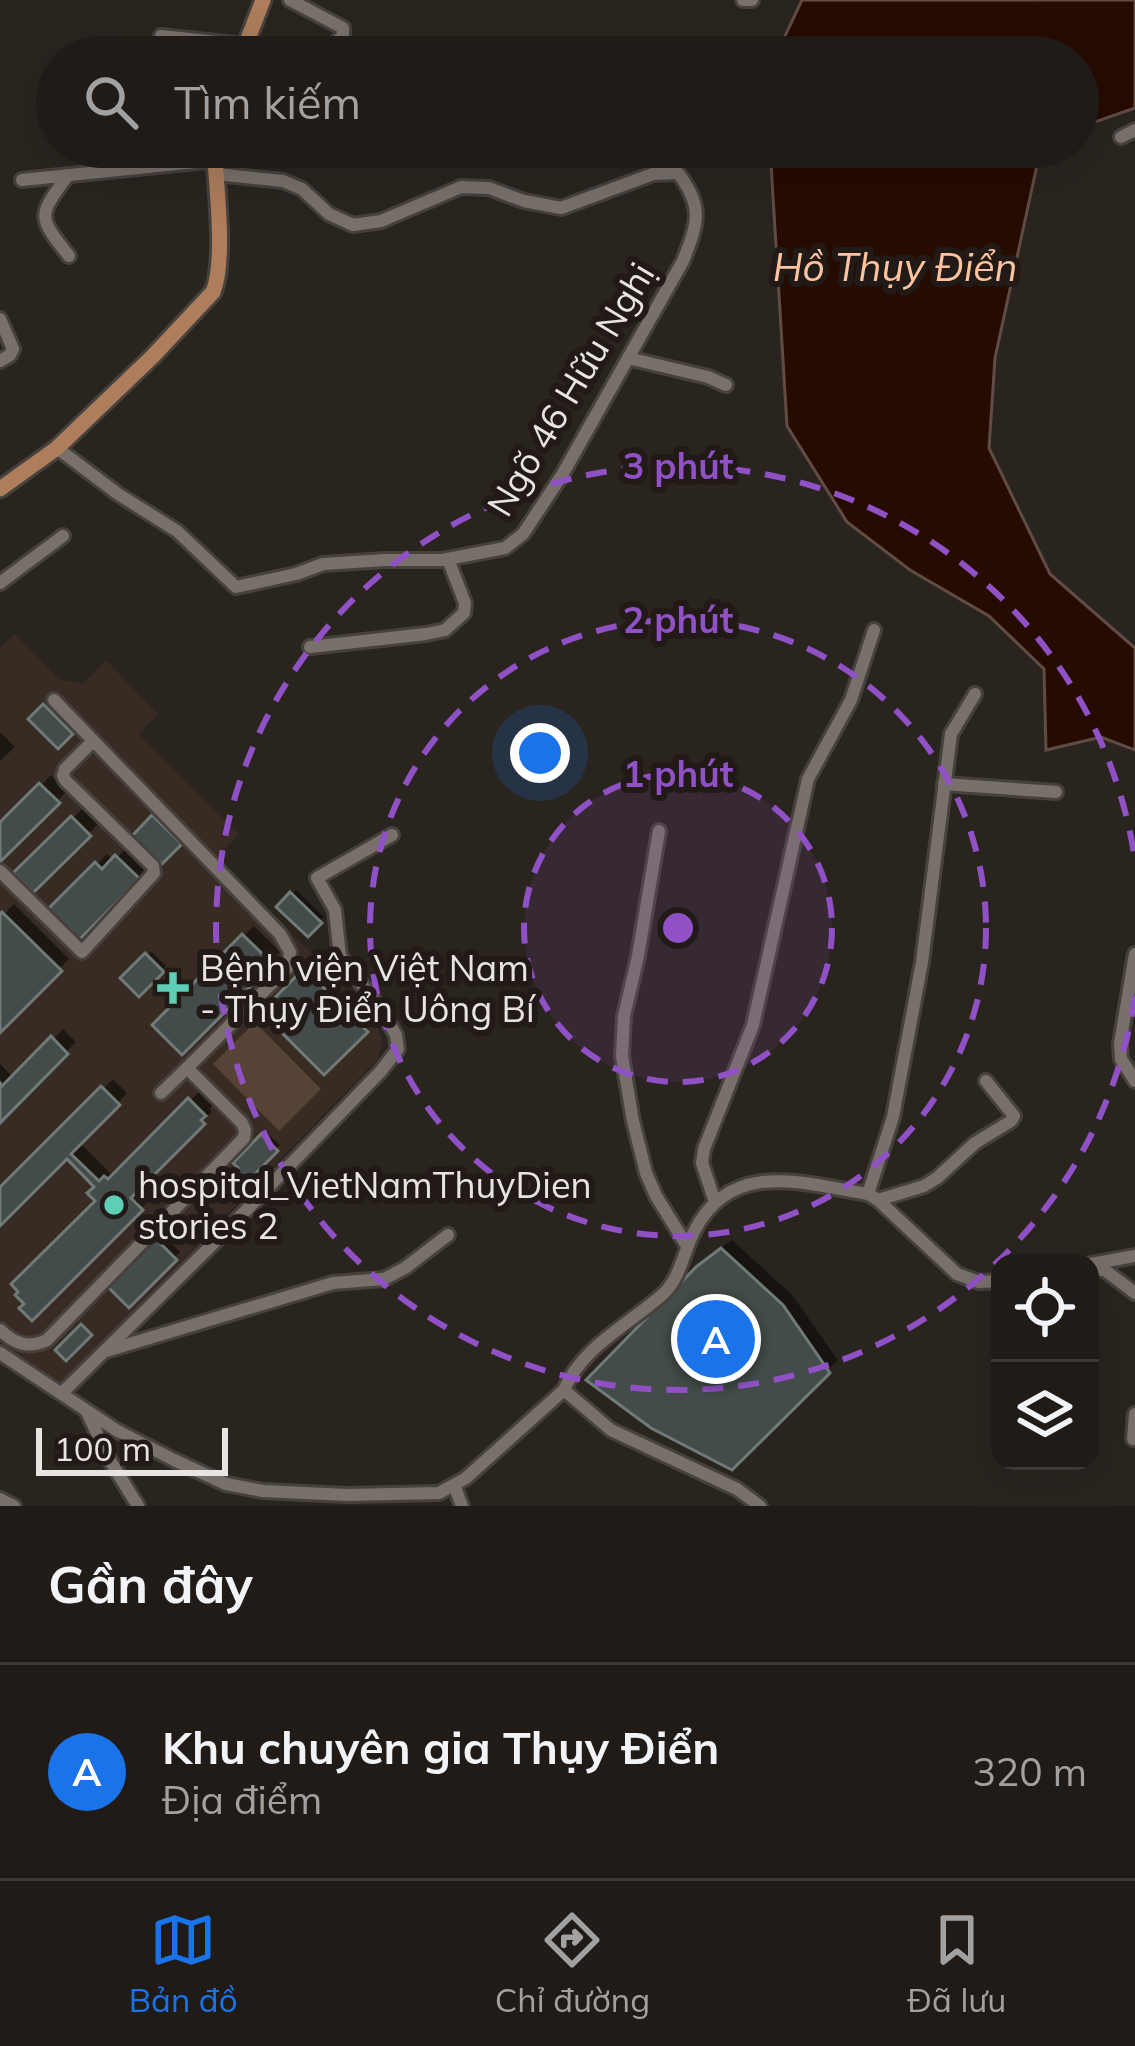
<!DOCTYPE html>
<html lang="vi">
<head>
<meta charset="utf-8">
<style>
	body { margin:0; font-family:Mulish,sans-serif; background:#282420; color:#f1f3f6 }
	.controls { position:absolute; right:36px; bottom:36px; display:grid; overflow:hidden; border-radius:24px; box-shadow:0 12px 48px #0002 }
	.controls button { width:108px; height:108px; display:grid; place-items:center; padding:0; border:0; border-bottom:3px solid #3d3936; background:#201b17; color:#f1f3f6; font:60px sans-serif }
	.scale { position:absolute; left:36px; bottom:30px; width:192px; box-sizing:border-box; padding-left:12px; border:6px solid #e8e4e1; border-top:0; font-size:33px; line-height:42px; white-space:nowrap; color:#e8e4e1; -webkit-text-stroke:9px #211a16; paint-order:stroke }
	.you { position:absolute; left:540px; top:753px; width:42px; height:42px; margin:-30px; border:9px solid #fff; border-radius:50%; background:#1a73e8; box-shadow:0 0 0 18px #1a73e833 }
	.badge { display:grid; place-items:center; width:78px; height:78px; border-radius:50%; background:#1a73e8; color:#fff; font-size:39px; font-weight:700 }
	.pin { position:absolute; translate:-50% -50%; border:6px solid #fff; box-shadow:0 3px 12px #0006 }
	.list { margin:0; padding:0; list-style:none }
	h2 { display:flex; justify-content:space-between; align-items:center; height:156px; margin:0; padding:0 48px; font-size:51px }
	h2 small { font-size:39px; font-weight:400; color:#a2a1a1 }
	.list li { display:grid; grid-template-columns:78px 1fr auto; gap:36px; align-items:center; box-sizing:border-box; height:216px; padding:0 48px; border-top:3px solid #3d3936 }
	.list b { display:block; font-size:45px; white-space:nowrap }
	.list p { margin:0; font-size:39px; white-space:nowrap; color:#a2a1a1 }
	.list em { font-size:39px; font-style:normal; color:#a2a1a1 }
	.icon { flex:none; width:66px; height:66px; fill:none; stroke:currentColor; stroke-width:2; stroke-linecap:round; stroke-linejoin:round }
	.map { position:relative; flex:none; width:1135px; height:1506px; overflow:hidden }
	.search { position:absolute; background:#201b17; box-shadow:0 12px 48px #0002; left:36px; right:36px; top:36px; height:132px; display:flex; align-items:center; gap:30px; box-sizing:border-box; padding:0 42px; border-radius:66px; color:#a2a1a1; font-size:45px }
	.sheet { height:372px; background:#201b17 }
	nav { display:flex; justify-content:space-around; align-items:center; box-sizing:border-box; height:168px; border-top:3px solid #3d3936; background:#201b17; font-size:33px; color:#a2a1a1 }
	nav a { display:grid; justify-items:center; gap:6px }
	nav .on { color:#1a73e8 }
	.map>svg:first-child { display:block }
	.built { fill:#372b23 }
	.green { fill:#574336 }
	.water { fill:#260b00; stroke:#604c44; stroke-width:3 }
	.shadow { fill:#0007 }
	.building { fill:#434c4a; stroke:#707b78; stroke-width:3 }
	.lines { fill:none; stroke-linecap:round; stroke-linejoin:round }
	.minor-casing { stroke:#46413d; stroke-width:18 }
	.major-casing { stroke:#46413d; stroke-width:21 }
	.minor { stroke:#78706a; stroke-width:12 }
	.major { stroke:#ad7d5c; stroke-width:15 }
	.ring { fill:none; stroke:#9151c6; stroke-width:6; stroke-dasharray:21 15 }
	.poi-dot { fill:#5eceb7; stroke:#211a16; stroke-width:4.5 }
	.labels { text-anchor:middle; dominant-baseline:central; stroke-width:12; stroke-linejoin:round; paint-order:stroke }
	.street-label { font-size:36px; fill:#e8e4e1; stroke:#211a16 }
	.poi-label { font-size:36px; fill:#e8e4e1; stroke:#211a16; text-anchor:start }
	.water-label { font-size:39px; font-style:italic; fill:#ffc49d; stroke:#211a16 }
	.centre { fill:#9151c6; stroke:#211a16; stroke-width:6 }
	.ring-label { font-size:36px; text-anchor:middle; font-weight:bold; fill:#9151c6; stroke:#211a16; stroke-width:12; stroke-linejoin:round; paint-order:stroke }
</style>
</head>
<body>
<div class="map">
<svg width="1135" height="1506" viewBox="0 0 1135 1506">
	<rect width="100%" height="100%" fill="#2a241f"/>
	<path class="built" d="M15,634L59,679L83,684L106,660L158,714L139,734L239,834L214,860L315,956L375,1020L383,1042L377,1060L62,1384L0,1341V647Z"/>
	<path class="green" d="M255,1022L321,1089L279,1131L213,1064Z"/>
	<g class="water">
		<path d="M802,0H1135V108L1078,128V57H775Z"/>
		<path d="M770,147H1041L995,358L989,448L1050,574L1135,648V750L1101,737L1046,750L1044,669L989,616L910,570L847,522L787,426Z"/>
	</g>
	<g class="shadow">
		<path d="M49,702L75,728L58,744L33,719Z"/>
		<path d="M0,732L15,747L0,761Z"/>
		<path d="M51,775L67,791L0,858V827Z"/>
		<path d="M83,808L98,824L33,889L18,873Z"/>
		<path d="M158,813L184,838L162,860L136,836Z"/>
		<path d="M127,847L148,867L78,937L51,910L107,854L114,861Z"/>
		<path d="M296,890L324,917L308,933L280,907Z"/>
		<path d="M14,904L69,959L0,1029V919Z"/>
		<path d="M254,926L280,952L182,1051L156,1025Z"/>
		<path d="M151,951L166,966L139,993L124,978Z"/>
		<path d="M312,964L372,1024L324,1071L265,1012Z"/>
		<path d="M63,1029L76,1042L0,1119V1064L14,1078Z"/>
		<path d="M113,1079L127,1093L79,1142L111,1174L116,1168L119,1171L200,1091L214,1104L209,1109L212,1112L138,1186L151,1198L32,1317L28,1304L99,1201V1187L67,1155L0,1221V1191Z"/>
		<path d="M267,1133L280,1145L229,1196L242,1168L237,1163Z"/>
		<path d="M161,1233L180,1252L129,1304L109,1284Z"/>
		<path d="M732,1240L792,1295L838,1360L732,1466L710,1257Z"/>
	</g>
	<g class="building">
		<path d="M43,704L73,734L58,749L28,719Z"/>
		<path d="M39,783L60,803L0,862V822Z"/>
		<path d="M152,815L182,844L162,864L132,836Z"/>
		<path d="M71,816L91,836L33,893L13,873Z"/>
		<path d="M115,855L140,879L78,941L47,910L95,862L102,869Z"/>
		<path d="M290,892L322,923L308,937L276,907Z"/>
		<path d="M2,912L62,971L0,1033V915Z"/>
		<path d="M242,934L273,964L182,1055L152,1025Z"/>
		<path d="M145,953L164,972L139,997L120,978Z"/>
		<path d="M304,968L368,1032L324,1075L261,1012Z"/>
		<path d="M51,1036L68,1054L0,1123V1083L2,1086Z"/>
		<path d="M101,1086L120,1105L71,1154L99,1181L104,1176L108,1179L188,1098L206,1116L201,1120L205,1124L131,1198L143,1210L32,1321L19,1308L24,1304L15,1295L18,1292L11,1284L95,1201L87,1193L94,1187L67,1159L0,1226V1187Z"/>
		<path d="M261,1134L278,1151L229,1200L217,1189L238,1168L233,1163Z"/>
		<path d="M153,1236L177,1260L129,1308L105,1284Z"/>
		<path d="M721,1248L783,1305L830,1373L732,1470L651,1428L586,1380L696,1267Z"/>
		<path d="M81,1324L92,1335L66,1361L55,1350Z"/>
	</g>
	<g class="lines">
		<g class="minor-casing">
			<g id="minor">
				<path d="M290,0L343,28V35L329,50L333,57"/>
				<path d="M743,0H752"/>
				<path d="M161,36L245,45"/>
				<path d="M1121,137L1135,130"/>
				<path d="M68,175C38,216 37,216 69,256"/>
				<path d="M22,180L215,160"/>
				<path d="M0,319L13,349L10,355L0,361"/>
				<path d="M628,358L708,377L726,385"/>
				<path d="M57,448L118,494L177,531L236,587L296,574L323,564L385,560H442L505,548L523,534L562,475L683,261C698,223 704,207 678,173L653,174L561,208L524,201L489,188L461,187L381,221L353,225L329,214L302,189L283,181L216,174"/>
				<path d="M0,583L63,536"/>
				<path d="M310,647L426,634L445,630L464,613L465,603L448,559"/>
				<path d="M54,700L280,934L290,952L288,967L187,1068"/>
				<path d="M944,784L1056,792"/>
				<path d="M659,831L638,956L624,1016L622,1056L633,1121L646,1173L656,1196L687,1246"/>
				<path d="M0,871L82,952L154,873L153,866L65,780L63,775L65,769L93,741"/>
				<path d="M1135,954L1120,1044L1121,1059L1135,1081"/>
				<path d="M868,1194L893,1117L922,962L951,734L975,694"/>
				<path d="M878,1200L924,1186L937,1178L975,1143L1011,1121L1014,1116L986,1081"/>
				<path d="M715,1202L702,1163L704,1149L753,1025L808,779L851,700L874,630"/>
				<path d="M1091,1264L1135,1256"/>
				<path d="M1090,1266L1106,1271L1135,1293"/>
				<path d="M0,1330C15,1344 28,1349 47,1340L244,1138L245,1130L242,1123L187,1068L161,1093"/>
				<path d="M106,1351L333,1283L384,1279L405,1268L448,1235"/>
				<path d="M0,1353L116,1430L174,1460L226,1484L263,1491L347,1495L439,1493L466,1478L564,1390L611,1430L737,1489L760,1506"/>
				<path d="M564,1390C582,1347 628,1325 662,1295C681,1278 683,1252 695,1230C732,1158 805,1184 868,1194L878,1200L957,1274L979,1282L1000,1281"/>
				<path d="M62,1393L225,1232L381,1071L398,1049L396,1035L382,1011L340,956L335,910L317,878L392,835"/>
				<path d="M87,1412L109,1459L138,1506"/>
				<path d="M1133,1439L1135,1414"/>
				<path d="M454,1485L462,1506"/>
				<path d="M0,1499L14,1506"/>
			</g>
		</g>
		<g class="major-casing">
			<g id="major">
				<path d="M241,57L263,0"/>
				<path d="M0,489L57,448L153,356L213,292C226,261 216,183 214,147"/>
			</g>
		</g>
		<use href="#minor" class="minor"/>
		<use href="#major" class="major"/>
	</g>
	<circle cx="678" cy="928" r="154" fill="#9151c6" fill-opacity=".12"/>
	<g class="ring">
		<circle cx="678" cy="928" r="154"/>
		<circle cx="678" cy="928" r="308"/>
		<path d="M1135 996A462 462 0 1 1 1135 860"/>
	</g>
	<g class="poi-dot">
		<path d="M167 970h12v12h12v12h-12v12h-12v-12h-12v-12h12z"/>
		<circle cx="114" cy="1205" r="12"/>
	</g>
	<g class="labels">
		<g class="street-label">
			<text transform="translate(570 389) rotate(-59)">Ngõ 46 Hữu Nghị</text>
		</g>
		<g class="poi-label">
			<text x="200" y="967">Bệnh viện Việt Nam<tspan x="200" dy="41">- Thụy Điển Uông Bí</tspan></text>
			<text x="138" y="1184">hospital_VietNamThuyDien<tspan x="138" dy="41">stories 2</tspan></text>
		</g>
		<g class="water-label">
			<text x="895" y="266">Hồ Thụy Điển</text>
		</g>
	</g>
	<circle cx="678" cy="928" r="18" class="centre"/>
	<g class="ring-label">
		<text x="678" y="479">3 phút</text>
		<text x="678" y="633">2 phút</text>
		<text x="678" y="787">1 phút</text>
	</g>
</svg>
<div class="controls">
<button><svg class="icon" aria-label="locate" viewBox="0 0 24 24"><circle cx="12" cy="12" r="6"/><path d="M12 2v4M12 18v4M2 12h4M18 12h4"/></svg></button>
<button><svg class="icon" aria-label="layers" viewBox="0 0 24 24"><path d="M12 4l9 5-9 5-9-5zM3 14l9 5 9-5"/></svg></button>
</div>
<div class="scale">100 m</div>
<div class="you"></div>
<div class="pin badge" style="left:716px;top:1339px">A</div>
<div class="search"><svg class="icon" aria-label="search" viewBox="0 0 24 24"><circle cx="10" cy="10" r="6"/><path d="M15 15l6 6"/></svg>Tìm kiếm</div>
</div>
<section class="sheet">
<h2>Gần đây<small></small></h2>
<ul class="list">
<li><span class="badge">A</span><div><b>Khu chuyên gia Thụy Điển</b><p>Địa điểm</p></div><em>320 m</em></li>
</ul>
</section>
<nav>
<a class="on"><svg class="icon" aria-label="map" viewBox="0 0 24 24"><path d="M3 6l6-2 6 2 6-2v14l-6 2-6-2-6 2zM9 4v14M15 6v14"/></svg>Bản đồ</a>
<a><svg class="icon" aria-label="directions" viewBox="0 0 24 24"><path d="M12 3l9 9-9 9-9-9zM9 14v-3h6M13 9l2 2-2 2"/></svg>Chỉ đường</a>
<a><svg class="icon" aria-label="saved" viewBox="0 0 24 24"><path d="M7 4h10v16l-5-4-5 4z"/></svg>Đã lưu</a>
</nav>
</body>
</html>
